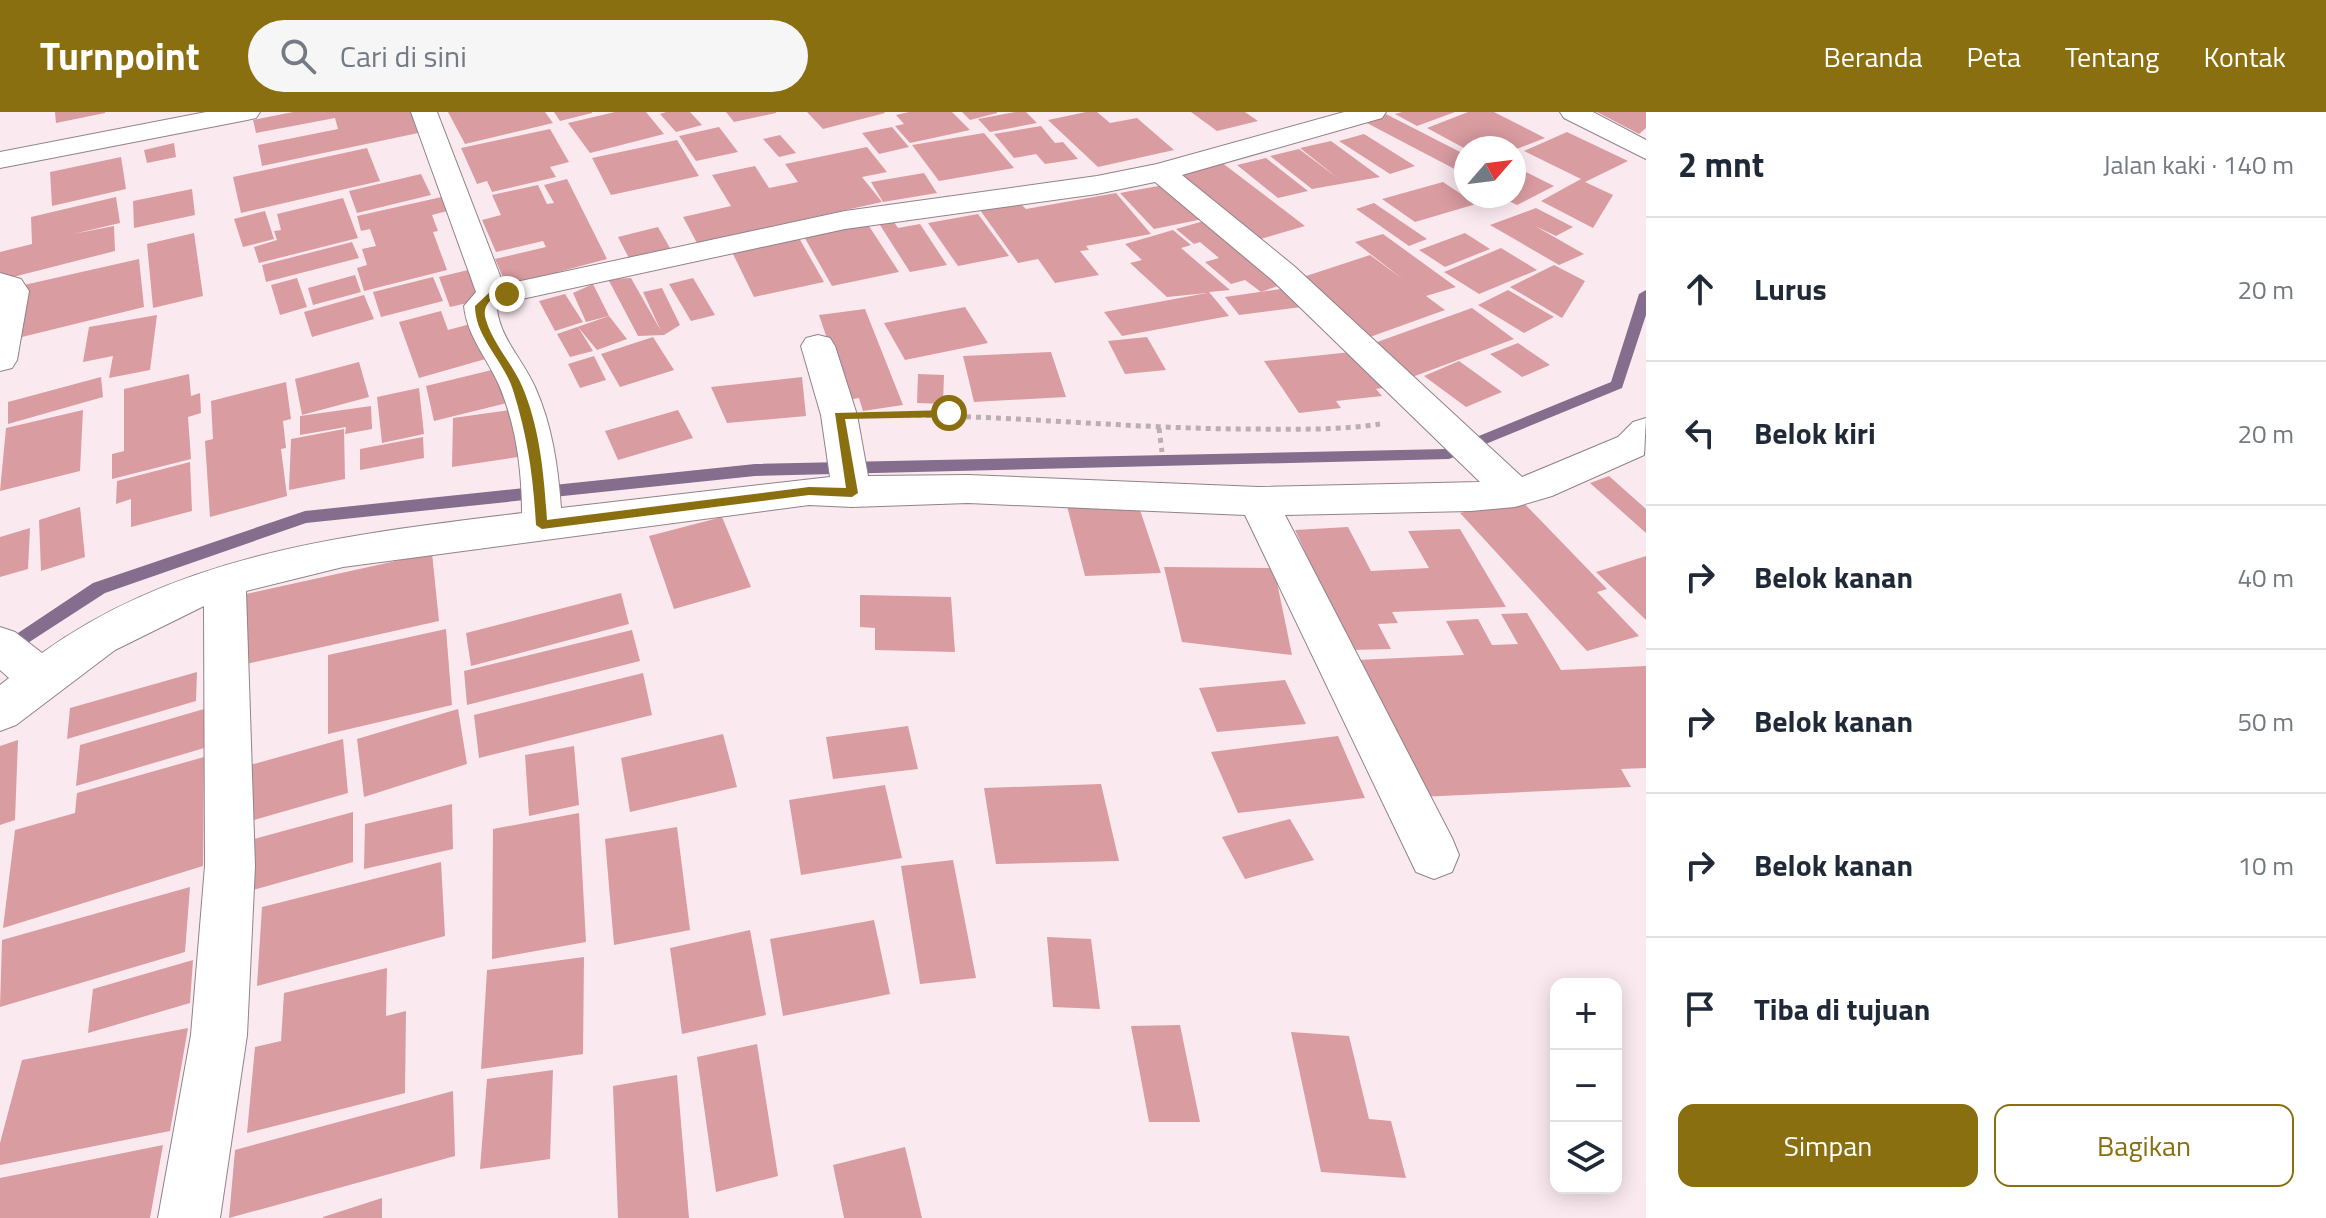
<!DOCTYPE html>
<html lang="id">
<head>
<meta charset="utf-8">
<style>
	body { margin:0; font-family:"Titillium Web",sans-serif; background:#f6f6f7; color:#1f2937 }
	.controls { position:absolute; right:24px; bottom:24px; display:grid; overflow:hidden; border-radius:16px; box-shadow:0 4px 20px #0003 }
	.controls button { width:72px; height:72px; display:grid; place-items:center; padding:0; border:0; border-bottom:2px solid #e0e1e3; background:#fff; color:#1f2937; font:40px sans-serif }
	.compass { position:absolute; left:1454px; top:24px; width:72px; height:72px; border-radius:50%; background:#fff; box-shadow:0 4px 20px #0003; rotate:62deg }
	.stop { position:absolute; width:24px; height:24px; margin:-18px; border:6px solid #896f10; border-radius:50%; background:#fff }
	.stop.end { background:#896f10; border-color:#fff; box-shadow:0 2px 8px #0008 }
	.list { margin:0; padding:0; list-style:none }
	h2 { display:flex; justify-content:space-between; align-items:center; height:104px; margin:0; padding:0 32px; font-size:34px }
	h2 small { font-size:26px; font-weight:400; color:#747a83 }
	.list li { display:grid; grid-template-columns:52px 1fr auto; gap:24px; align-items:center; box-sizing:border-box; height:144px; padding:0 32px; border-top:2px solid #e0e1e3 }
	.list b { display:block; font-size:30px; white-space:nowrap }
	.list em { font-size:26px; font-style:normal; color:#747a83 }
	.actions { display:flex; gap:16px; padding:24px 32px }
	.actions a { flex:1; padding:18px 0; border:2px solid #896f10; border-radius:16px; text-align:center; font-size:28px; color:#896f10 }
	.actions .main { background:#896f10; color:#fff }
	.icon { flex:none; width:44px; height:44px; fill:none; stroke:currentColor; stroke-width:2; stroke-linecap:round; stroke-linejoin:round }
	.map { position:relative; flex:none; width:1646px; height:1106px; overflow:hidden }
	header { display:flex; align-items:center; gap:48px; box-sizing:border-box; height:112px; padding:0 40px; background:#896f10; color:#fff }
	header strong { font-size:38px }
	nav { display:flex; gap:44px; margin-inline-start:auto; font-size:28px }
	.search { width:560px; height:72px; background:#f6f6f7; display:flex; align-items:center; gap:20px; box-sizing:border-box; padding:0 28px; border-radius:44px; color:#747a83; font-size:30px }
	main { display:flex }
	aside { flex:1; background:#fff }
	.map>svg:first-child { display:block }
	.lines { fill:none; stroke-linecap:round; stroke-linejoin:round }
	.stream { fill:#846d8d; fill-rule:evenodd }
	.building { fill:#d99ca1 }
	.street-casing { stroke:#918388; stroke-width:2 }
	.path { stroke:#bbaeb3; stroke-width:5; stroke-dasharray:5 5; stroke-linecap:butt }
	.street { fill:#fff; fill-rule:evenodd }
	.route { fill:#896f10 }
</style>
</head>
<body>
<header>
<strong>Turnpoint</strong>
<div class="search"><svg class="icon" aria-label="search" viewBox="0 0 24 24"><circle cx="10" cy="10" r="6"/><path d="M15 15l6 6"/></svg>Cari di sini</div>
<nav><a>Beranda</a><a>Peta</a><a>Tentang</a><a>Kontak</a></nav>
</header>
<main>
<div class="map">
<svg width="1646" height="1106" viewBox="0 0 1646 1106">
	<rect width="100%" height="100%" fill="#faeaf0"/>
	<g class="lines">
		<path class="stream" d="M1646,178V203L1622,276L1449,347L755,364L306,411L105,481L0,549V533L93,471L305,399L755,352L1447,337L1611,270L1639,182Z"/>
	</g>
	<g class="building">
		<path d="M55,0H105V1L56,11Z"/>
		<path d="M293,0H414L423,20L262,54L258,33L338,17L335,6L256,21L253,8Z"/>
		<path d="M448,0H545L553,11L465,32Z"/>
		<path d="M554,0H592V1L560,9Z"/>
		<path d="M615,0H646L664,22L590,41L568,11Z"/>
		<path d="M666,0H690L702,13L676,20L660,2Z"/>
		<path d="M726,0H776V1L734,10Z"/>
		<path d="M807,0H884L885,1L823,17Z"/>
		<path d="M909,0H952L970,18L910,31L895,14L904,12L896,3Z"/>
		<path d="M962,0H997V1L970,8Z"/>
		<path d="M1015,0H1026L1037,11L990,20L978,7Z"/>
		<path d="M1086,0H1097L1110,11L1137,6L1174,38L1098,55L1048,8Z"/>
		<path d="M1191,0H1245L1258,9L1217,19Z"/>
		<path d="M1402,0H1455L1417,14L1395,2Z"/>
		<path d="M1468,0H1494L1545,26L1514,38V36H1464L1427,16Z"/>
		<path d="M1597,0H1646V16L1639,22Z"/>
		<path d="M1384,1L1466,43V63L1363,9Z"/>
		<path d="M1041,14L1055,31L1063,30L1078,47L1045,52L1036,42L1014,46L994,22Z"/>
		<path d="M719,15L738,40L696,49L679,24Z"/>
		<path d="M892,15L909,35L879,42L862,21Z"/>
		<path d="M550,17L569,50L550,55L556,65L492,80L487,69L477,72L461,36Z"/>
		<path d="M1567,20L1628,49L1585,70L1613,83L1593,116L1541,89L1581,67L1524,39Z"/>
		<path d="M984,21L1014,56L939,69L912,33Z"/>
		<path d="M1364,22L1415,54L1390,62L1339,29Z"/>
		<path d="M780,23L796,41L779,45L763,27Z"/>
		<path d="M677,28L699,64L611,83L592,46Z"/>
		<path d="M1331,29L1380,65L1312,77L1270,44L1299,37L1339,67L1300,36Z"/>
		<path d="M174,31L176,45L147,51L144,38Z"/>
		<path d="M867,35L887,60L862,65L882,90L697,131L683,105L731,94L712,63L755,54L769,76L798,70L785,52Z"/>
		<path d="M367,36L380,69L241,101L233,65Z"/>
		<path d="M121,45L126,77L52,94L50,60Z"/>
		<path d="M1266,46L1308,79L1278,86L1237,53Z"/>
		<path d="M1221,50L1305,114L1257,128L1175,63Z"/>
		<path d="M1514,54L1554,74L1517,93L1499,84H1514Z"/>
		<path d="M924,61L937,81L883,90L871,70Z"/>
		<path d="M421,62L431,83L357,101L349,79Z"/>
		<path d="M567,67L607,147L558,160L560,164L508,177L495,147L546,135L543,129L496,140L482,108L501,103L492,83L538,73L547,92L554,91L544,73Z"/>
		<path d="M1443,70L1476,92L1415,110L1382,87Z"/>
		<path d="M1169,72L1203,107L1154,117L1120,81Z"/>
		<path d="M192,77L195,103L134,116L133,89Z"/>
		<path d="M1116,81L1151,122L1086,134L1089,138L1080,139L1099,163L1055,171L1038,147L1018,151L980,98L1020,91L1026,97Z"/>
		<path d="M446,84L451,98L432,103L438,119L433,120L447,158L364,179L357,156L367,153L362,137L376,134L370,117L361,119L357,104Z"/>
		<path d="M116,85L120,111L73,122L114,114L115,139L13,165L0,160V140L32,132L31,105Z"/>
		<path d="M343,86L358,126L259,151L254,135L277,128L274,119L281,118L277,102Z"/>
		<path d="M1374,91L1427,127L1409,134L1356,97Z"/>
		<path d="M1536,96L1573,115L1556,124L1535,114L1584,142L1559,153L1490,113Z"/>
		<path d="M265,99L274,127L243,135L234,107Z"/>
		<path d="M978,102L1009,144L958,154L928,111Z"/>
		<path d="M892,107L898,116L920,112L947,153L910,160L878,110Z"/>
		<path d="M865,108L899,160L832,174L802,121Z"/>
		<path d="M1207,108L1286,171L1261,180L1245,168L1231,172L1205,150L1219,146L1200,130L1194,132L1176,117Z"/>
		<path d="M658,115L671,138L630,148L618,125Z"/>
		<path d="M1173,118L1191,133L1181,136L1230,178L1209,180L1229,204L1122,224L1104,200L1207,181L1167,185L1130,151L1142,148L1125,132Z"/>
		<path d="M194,121L203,184L153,196L147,132Z"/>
		<path d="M1465,121L1490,137L1445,155L1419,138Z"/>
		<path d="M1383,122L1456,175L1426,184L1445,198L1370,225L1297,167L1370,143L1404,168L1355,130Z"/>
		<path d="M799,126L824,170L754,185L732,140Z"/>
		<path d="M352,130L359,146L266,170L262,153Z"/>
		<path d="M1501,136L1537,158L1479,182L1444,160Z"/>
		<path d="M139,147L144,195L22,225L24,173Z"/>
		<path d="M1554,153L1585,169L1562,206L1510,175Z"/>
		<path d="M468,158L480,188L450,195L439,165Z"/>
		<path d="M355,163L361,180L313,193L308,176Z"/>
		<path d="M433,165L443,189L381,205L373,180Z"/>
		<path d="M297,166L307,195L280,203L271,173Z"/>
		<path d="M631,166L661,219L643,180L662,176L680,213L664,223L638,224L608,167Z"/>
		<path d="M693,166L715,203L691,209L669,172Z"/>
		<path d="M593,172L609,204L586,210L573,181Z"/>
		<path d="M1295,175L1310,194L1239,203L1225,185Z"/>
		<path d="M1508,178L1554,205L1524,221L1478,193Z"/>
		<path d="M565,182L583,210L555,219L539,189Z"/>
		<path d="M364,183L374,207L312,225L304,200Z"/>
		<path d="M965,195L988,231L905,248L884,211Z"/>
		<path d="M1472,196L1514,227L1407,267L1366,234Z"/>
		<path d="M865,197L903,293L863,299L859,286L848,288L819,203Z"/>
		<path d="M441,199L448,218L474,211L489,246L419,266L399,210Z"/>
		<path d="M157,203L150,258L109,266L113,244L83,250L89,215Z"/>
		<path d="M609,204L627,227L597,238L578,215L593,239L570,245L557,222Z"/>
		<path d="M653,225L674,258L620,275L601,242Z"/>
		<path d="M1147,225L1166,258L1125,262L1108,229Z"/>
		<path d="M1518,231L1550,253L1522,265L1490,242Z"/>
		<path d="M1361,239L1388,275L1376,277L1382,284L1336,289L1341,296L1299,301L1264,249Z"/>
		<path d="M1051,240L1066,285L974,290L963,244Z"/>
		<path d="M594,244L606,268L580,276L568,252Z"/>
		<path d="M1459,249L1502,280L1466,295L1424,264Z"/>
		<path d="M359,250L369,285L302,303L295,267Z"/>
		<path d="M500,256L511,290L434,309L426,274Z"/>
		<path d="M189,262L191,284L200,281L201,301L188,305L191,347L112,367V342L124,339V277Z"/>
		<path d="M918,262L944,263L943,292L917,291Z"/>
		<path d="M101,265L103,285L8,312V290Z"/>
		<path d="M802,265L806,304L727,311L711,275Z"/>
		<path d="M286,270L291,307L283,309L286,336L281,337L287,384L210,405L205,329L213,327L211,289Z"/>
		<path d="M419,276L424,322L382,331L377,285Z"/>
		<path d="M371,294L372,317L345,322L346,315L300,323V304Z"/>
		<path d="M517,297L518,345L452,355L453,306Z"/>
		<path d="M83,298L80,359L0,379L6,316Z"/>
		<path d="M678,298L693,326L618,348L605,319Z"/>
		<path d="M344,317L345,367L289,378L291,327Z"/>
		<path d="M423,325L424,346L360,358V337Z"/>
		<path d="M190,350L192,399L131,415V387L116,392L117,369Z"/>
		<path d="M1609,364L1646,397V421L1590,371Z"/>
		<path d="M1519,386L1607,477L1597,480L1639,524L1587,539L1460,401Z"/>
		<path d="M1138,392L1161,461L1085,464L1067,394Z"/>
		<path d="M80,395L85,445L41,459L39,408Z"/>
		<path d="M722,405L751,475L674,497L649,424Z"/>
		<path d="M1348,415L1371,459L1429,456L1408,419L1460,417L1506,495L1392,500L1398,511L1378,512L1391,537L1350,538L1295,418Z"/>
		<path d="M30,416L28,457L0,465V425Z"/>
		<path d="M432,441L439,509L242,553L246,482Z"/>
		<path d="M1646,444V508L1596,460Z"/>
		<path d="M1164,455L1274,456L1292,543L1182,530Z"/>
		<path d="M621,481L629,512L471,554L466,521Z"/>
		<path d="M860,483L951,485L955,540L875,538V516L860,515Z"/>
		<path d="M1527,501L1561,558L1646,554V656L1621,657L1631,675L1420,685L1357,548L1464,543L1446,509L1478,507L1492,533L1518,532L1501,502Z"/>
		<path d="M446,517L452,593L328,622V543Z"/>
		<path d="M632,518L640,549L467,593L464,559Z"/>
		<path d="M197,560L196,589L67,627L70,596Z"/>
		<path d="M643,561L652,603L479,646L474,603Z"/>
		<path d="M1285,568L1306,612L1217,620L1199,576Z"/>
		<path d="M211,595V634L76,674L80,633Z"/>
		<path d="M458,597L467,652L364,685L357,627Z"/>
		<path d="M908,614L918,657L833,667L826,625Z"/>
		<path d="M723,622L737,675L630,700L621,646Z"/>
		<path d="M1338,624L1365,686L1238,701L1211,640Z"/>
		<path d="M343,627L348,681L244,711L243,655Z"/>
		<path d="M18,628L15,708L0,713V634Z"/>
		<path d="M574,634L579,693L529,704L525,643Z"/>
		<path d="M204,645L203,754L3,816L15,718L75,701L77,681Z"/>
		<path d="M1101,672L1119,749L996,752L984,676Z"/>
		<path d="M885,673L902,746L801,763L789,688Z"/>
		<path d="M452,692L453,737L364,757L365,712Z"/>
		<path d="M353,700V750L253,778L254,727Z"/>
		<path d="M579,701L586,830L492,847L493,717Z"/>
		<path d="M1290,707L1314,748L1245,767L1222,725Z"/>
		<path d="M677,715L690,818L614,833L605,727Z"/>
		<path d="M953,748L976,866L920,872L901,754Z"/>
		<path d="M441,750L445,824L257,874L262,795Z"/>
		<path d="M190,775L185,840L0,895L2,828Z"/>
		<path d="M874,808L890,882L783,904L770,827Z"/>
		<path d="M750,818L766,903L682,922L670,836Z"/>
		<path d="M1047,825L1091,827L1100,897L1053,895Z"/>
		<path d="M584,845L583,942L481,957L487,858Z"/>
		<path d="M193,848L190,891L88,921L93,877Z"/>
		<path d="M387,856L386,904L406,899L405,981L247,1021L255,935L281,929L284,881Z"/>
		<path d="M1180,913L1200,1010H1149L1131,914Z"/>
		<path d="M188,916L170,1019L0,1053V1031L22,948Z"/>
		<path d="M1291,920L1349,924L1369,1007L1391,1009L1406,1066L1321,1060Z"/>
		<path d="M757,932L778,1064L716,1080L697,945Z"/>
		<path d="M553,958L550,1047L480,1057L487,967Z"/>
		<path d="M677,963L689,1106H618L613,974Z"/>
		<path d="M453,979L455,1044L229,1106L235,1038Z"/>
		<path d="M163,1033L150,1106H0V1066Z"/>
		<path d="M905,1035L922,1106H844L833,1053Z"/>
		<path d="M382,1086V1106H323V1105Z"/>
	</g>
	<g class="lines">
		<g class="street-casing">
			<g id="street">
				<path d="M206,0H260L256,6L247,8L0,56V40Z"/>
				<path d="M411,0H437L502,169L507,172L845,99L1097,64L1157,52L1344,0H1386L1382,6L1182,63L1294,154L1522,365L1618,325L1633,310L1646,306L1644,343L1552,384L1515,395L1471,399L1285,403L1452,726L1459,743L1452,760L1434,767L1416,760L1245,403L968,391L852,395L809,393L343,455L246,479L255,754L247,923L220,1106H158L191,923L205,754L204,494L115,538L16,613L0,619V573L9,566L0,558V515L15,520L42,541C183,439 355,422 522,401C522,358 516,313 499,273C487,246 467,224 464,194L476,180ZM1155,70L1272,168L1480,370L1258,375L968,363L868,364L857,303L835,234L830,226L818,223L806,226L801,234L821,303L830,365L561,396C558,354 552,313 535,275C523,248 500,226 497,197L503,191L845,117L1097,82Z"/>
				<path d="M1560,0H1593L1646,28V47L1564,6Z"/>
				<path d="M0,161L21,167L29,179L17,248L12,256L0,259Z"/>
			</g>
		</g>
		<g class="path">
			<path d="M886,303C1004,303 1122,316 1240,317C1287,317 1334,319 1380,312"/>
			<path d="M1159,316L1162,340"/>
		</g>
		<use href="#street" class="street"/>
	</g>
	<path class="route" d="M492,178L512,182L507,185L497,183C488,189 482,197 486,208C493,232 512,251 522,274C540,316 544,363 547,408L809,375L846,376L835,301L949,298L954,301L949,305L845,307L858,381L852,385L809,383L542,417L536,413C533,363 528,326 513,278C504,249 475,225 475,194Z"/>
</svg>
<div class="controls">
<button>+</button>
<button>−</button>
<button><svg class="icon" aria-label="layers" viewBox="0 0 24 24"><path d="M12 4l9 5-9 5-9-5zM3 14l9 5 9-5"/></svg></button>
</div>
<svg class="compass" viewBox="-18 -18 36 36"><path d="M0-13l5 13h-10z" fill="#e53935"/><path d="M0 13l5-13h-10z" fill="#747a83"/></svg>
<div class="stop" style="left:949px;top:301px"></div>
<div class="stop end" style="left:507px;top:182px"></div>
</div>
<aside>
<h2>2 mnt<small>Jalan kaki · 140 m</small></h2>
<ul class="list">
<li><svg class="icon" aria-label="ahead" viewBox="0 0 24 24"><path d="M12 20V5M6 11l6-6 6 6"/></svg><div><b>Lurus</b></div><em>20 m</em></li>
<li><svg class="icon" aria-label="left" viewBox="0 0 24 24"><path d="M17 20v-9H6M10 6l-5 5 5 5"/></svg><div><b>Belok kiri</b></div><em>20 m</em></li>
<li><svg class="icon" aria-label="right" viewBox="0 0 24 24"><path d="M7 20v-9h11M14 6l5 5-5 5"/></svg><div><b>Belok kanan</b></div><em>40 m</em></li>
<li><svg class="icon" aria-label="right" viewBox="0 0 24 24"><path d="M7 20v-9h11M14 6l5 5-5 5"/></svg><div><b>Belok kanan</b></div><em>50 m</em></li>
<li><svg class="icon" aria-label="right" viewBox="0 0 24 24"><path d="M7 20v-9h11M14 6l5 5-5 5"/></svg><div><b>Belok kanan</b></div><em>10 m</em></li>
<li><svg class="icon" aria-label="arrive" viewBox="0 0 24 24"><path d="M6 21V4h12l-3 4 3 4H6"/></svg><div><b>Tiba di tujuan</b></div></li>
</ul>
<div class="actions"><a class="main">Simpan</a><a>Bagikan</a></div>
</aside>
</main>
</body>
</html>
